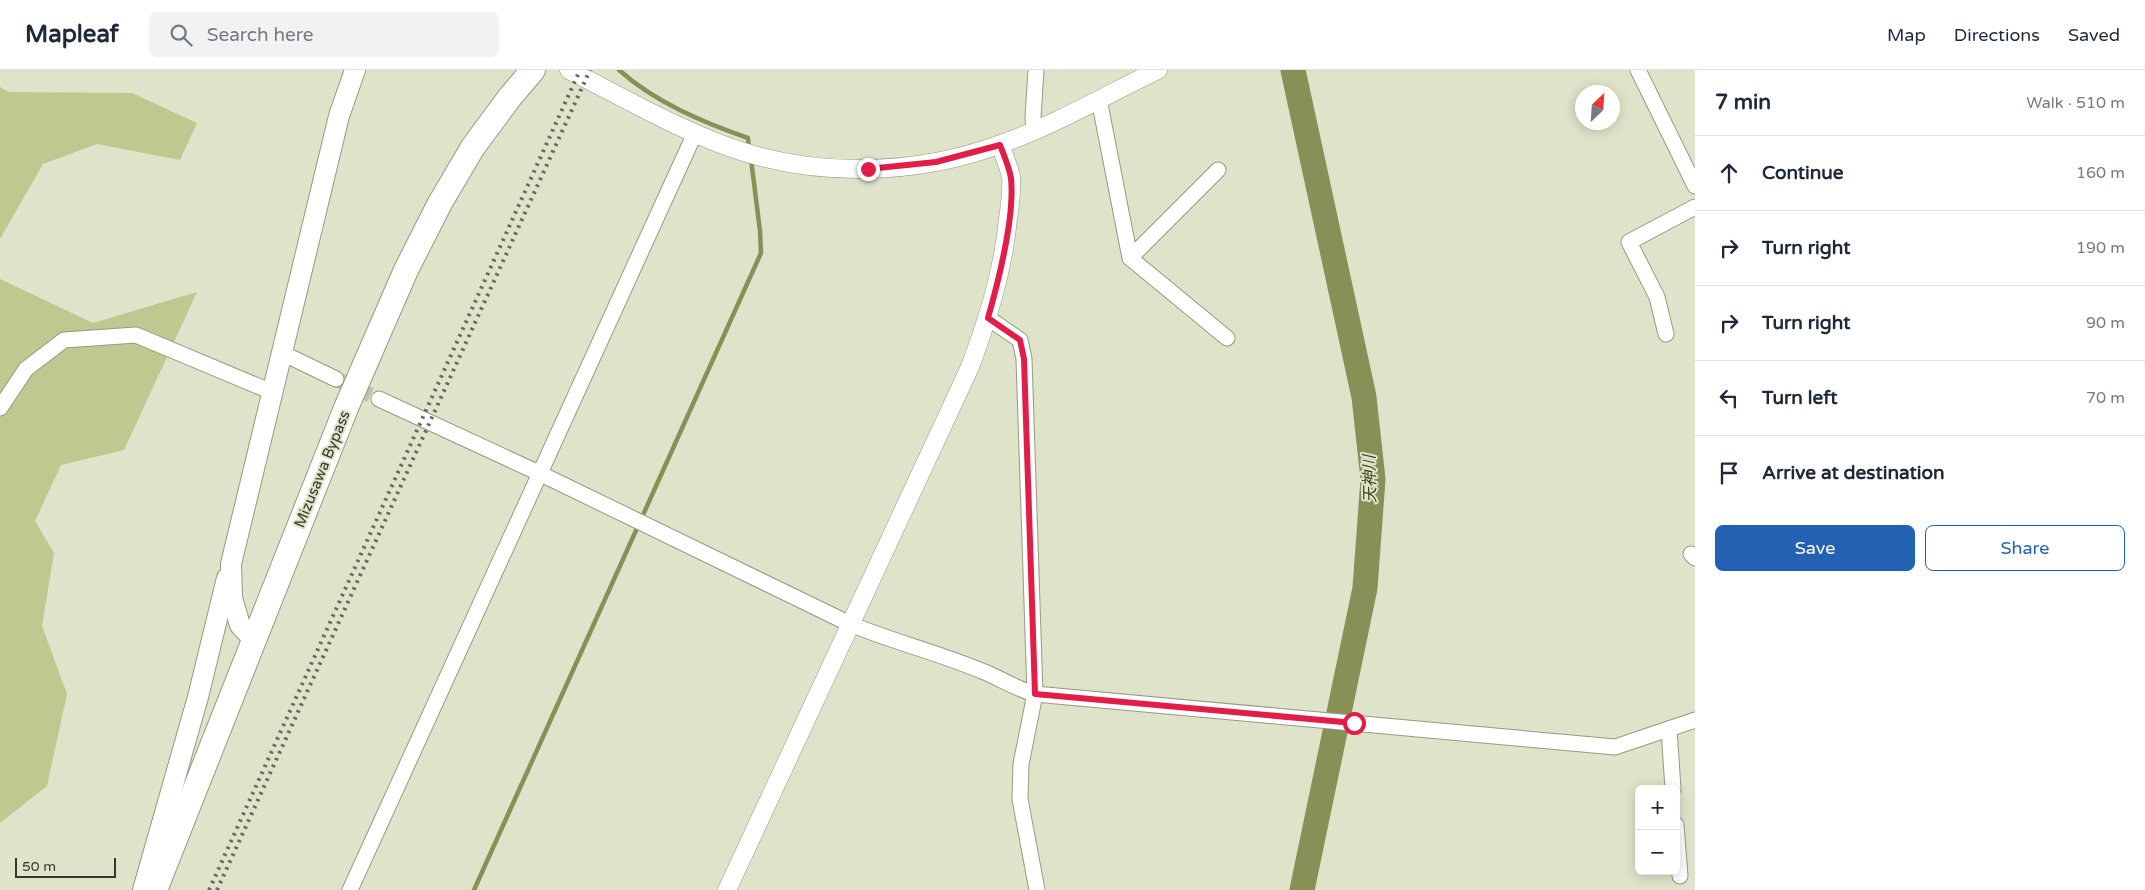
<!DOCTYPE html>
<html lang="en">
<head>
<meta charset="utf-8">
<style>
	body { margin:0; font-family:"Varela Round","Noto Sans JP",sans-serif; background:#f2f2f3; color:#1f2937 }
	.controls { position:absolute; right:15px; bottom:15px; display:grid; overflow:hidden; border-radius:8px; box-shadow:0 2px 12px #0003 }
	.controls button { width:45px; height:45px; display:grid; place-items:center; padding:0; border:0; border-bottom:1px solid #e0e1e3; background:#fff; color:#1f2937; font:25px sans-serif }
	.compass { position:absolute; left:1575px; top:15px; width:45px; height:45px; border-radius:50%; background:#fff; box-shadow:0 2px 12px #0003; rotate:25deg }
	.scale { position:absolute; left:15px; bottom:12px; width:101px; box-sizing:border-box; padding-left:5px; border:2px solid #36382e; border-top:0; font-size:14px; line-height:18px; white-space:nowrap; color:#36382e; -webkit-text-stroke:4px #dee3c9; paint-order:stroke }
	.stop { position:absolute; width:15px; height:15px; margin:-11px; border:4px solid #e11d48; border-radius:50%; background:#fff }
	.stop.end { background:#e11d48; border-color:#fff; box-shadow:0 1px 5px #0008 }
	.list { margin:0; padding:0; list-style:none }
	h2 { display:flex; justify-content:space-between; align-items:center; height:65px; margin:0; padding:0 20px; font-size:21px }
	h2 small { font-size:16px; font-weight:400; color:#747a83 }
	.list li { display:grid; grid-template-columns:32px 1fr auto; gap:15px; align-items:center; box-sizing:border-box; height:75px; padding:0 20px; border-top:1px solid #e0e1e3 }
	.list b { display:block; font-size:19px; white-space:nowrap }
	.list em { font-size:16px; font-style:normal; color:#747a83 }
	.actions { display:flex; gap:10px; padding:15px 20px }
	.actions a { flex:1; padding:11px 0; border:1px solid #2362b3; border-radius:8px; text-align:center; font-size:18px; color:#2362b3 }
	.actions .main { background:#2362b3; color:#fff }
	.icon { flex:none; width:28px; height:28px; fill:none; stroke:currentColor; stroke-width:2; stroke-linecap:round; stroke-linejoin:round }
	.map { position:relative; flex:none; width:1695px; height:820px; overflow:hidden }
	header { display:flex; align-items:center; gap:30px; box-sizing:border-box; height:70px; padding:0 25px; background:#fff; border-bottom:1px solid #e0e1e3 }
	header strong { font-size:24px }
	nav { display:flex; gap:28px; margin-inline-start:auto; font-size:18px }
	.search { width:350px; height:45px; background:#f2f2f3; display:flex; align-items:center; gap:12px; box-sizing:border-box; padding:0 18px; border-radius:8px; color:#747a83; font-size:19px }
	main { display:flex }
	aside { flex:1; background:#fff }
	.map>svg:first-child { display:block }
	.green { fill:#bfc88f }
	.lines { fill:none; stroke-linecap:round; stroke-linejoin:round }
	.stream { stroke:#889057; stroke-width:4.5 }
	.river { stroke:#889057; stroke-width:25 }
	.minor-tunnel { stroke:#bcc1aa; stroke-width:15; stroke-dasharray:15 8; stroke-linecap:butt }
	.minor-casing { stroke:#969a83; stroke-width:17 }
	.tertiary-casing { stroke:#969a83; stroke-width:19 }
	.secondary-casing { stroke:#969a83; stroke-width:22 }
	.trunk-casing { stroke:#969a83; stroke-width:26 }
	.minor { stroke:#fff; stroke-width:15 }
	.tertiary { stroke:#fff; stroke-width:18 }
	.secondary { stroke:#fff; stroke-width:20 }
	.trunk { stroke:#fff; stroke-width:24 }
	.rail { stroke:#686b5c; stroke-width:4; stroke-dasharray:2.5 5; stroke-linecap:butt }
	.route { stroke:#e11d48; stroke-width:6 }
	.labels { text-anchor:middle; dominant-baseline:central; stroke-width:4; stroke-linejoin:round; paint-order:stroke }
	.street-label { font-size:15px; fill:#36382e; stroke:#dee3c9 }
	.water-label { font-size:16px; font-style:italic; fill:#404518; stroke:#dee3c9 }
</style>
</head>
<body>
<header>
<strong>Mapleaf</strong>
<div class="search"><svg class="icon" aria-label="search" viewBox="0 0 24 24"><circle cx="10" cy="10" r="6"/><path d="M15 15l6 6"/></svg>Search here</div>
<nav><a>Map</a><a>Directions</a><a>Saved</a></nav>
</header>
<main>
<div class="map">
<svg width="1695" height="820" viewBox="0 0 1695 820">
	<rect width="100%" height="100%" fill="#dee3c9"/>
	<g class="green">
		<path d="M0,17L9,22L132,23L197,53L180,90L97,74L43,94L0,169Z"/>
		<path d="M0,209L93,253L197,222L124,380L61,395L35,451L54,483L42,556L67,624L47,716L0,753Z"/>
	</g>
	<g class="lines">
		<g class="stream">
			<path d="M619,0C655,32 702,52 748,68L749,79"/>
			<path d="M474,820L761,183L760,161L751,89"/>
		</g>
		<path class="river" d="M1293,0L1364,327L1373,409L1365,518L1302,820"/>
		<path class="minor-tunnel" d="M336,309L379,329"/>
		<g class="minor-casing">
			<g id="minor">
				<path d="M1638,0L1695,116"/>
				<path d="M1099,29L1130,188L1227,268"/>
				<path d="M1034,61L1033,48L1036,0"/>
				<path d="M1130,188L1218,100"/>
				<path d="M988,248L1020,270L1024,289L1035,624L1021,694L1020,729L1037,820"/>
				<path d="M1666,264L1657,227L1629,172L1695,137"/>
				<path d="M282,283L336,309"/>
				<path d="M379,329L539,403L850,554C894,572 939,583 982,601C1000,608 1016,619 1035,624L1615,677L1695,650"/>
				<path d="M0,338L26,299L64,270L136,265L272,322"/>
				<path d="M1691,484L1695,488"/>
				<path d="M1669,659L1673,719"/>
				<path d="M1676,755L1680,806"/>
				<path d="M350,820L695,63"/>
			</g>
		</g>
		<g class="tertiary-casing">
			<g id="tertiary">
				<path d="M569,0C620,26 672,56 726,76C812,108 915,106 1001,74C1055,55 1106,25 1158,0"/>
				<path d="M727,820L970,297C988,248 1003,201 1008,149C1010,136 1012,121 1011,107C1009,97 1004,85 1000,75"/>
			</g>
		</g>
		<g class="secondary-casing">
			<g id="secondary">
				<path d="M253,569L240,555L232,528L231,494L339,46L355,0"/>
				<path d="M143,820L198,627L227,508"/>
			</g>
		</g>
		<g class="trunk-casing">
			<path id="trunk" d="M155,820L346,338L406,200L440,133L473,77L510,27L533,0"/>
		</g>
		<use href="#minor" class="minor"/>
		<use href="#tertiary" class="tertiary"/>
		<use href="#secondary" class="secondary"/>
		<use href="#trunk" class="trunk"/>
		<g class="rail">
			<path d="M209,820L580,0"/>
			<path d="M217,820L590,0"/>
		</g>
	</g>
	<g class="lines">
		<path class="route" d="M868,99L936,92L1000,75C1004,85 1009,97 1011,108C1015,147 999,209 988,248L1020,270L1024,289L1035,624L1354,653"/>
	</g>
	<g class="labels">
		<g class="street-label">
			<text transform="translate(322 399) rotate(-68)">Mizusawa Bypass</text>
		</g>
		<g class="water-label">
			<text transform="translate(1370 409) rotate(-91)">天神川</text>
		</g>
	</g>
</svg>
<div class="controls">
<button>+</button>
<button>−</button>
</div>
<svg class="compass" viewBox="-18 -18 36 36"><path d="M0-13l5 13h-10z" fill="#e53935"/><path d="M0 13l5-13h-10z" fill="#747a83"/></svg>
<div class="scale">50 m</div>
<div class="stop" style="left:1354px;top:653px"></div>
<div class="stop end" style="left:868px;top:99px"></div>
</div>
<aside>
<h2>7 min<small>Walk · 510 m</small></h2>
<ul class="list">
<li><svg class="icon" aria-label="ahead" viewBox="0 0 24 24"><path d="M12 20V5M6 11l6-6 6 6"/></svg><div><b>Continue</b></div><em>160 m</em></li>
<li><svg class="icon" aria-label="right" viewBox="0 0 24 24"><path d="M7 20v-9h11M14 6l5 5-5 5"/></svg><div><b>Turn right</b></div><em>190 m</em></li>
<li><svg class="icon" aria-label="right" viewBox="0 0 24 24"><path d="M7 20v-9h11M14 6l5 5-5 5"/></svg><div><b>Turn right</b></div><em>90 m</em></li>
<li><svg class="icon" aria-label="left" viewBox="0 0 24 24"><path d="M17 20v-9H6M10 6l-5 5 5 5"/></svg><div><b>Turn left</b></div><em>70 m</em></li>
<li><svg class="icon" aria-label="arrive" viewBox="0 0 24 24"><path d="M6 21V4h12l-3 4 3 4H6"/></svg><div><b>Arrive at destination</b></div></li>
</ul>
<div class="actions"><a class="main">Save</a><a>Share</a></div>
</aside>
</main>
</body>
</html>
